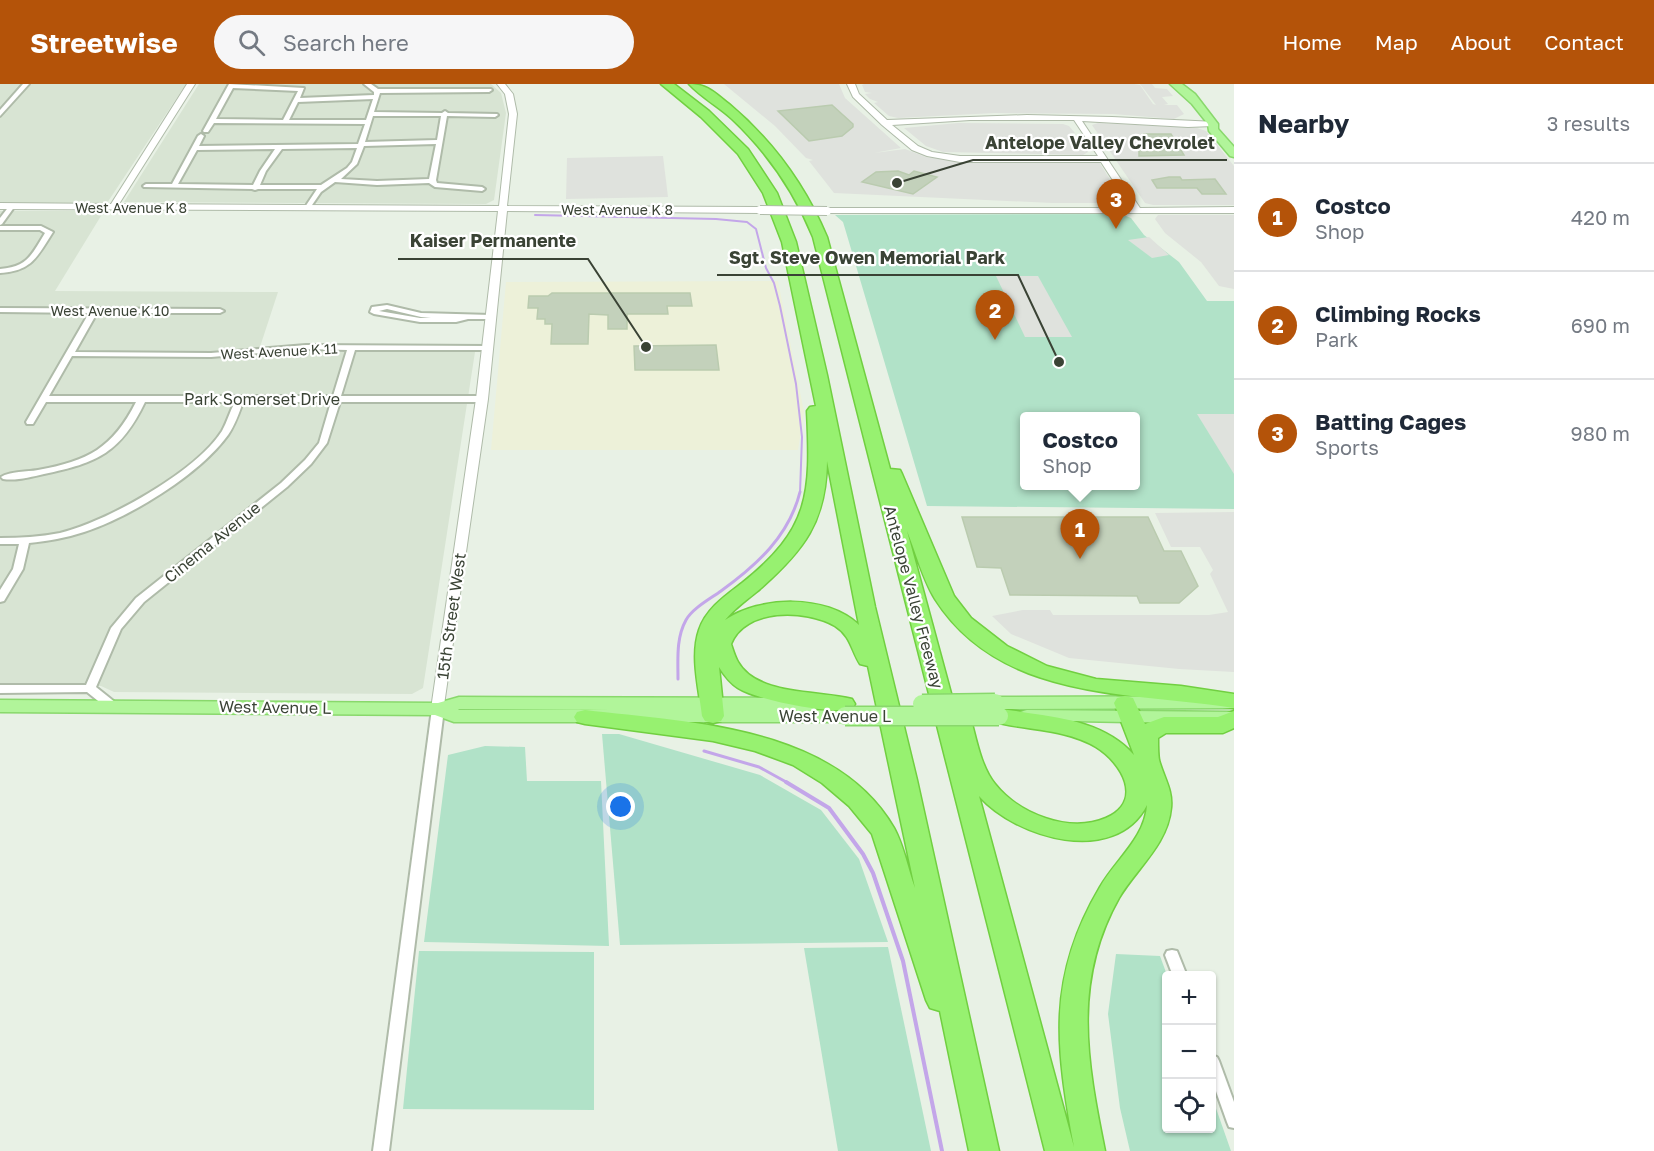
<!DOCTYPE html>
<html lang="en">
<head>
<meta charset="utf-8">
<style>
	body { margin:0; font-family:"Golos Text",sans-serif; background:#f6f6f7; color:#1f2937 }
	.controls { position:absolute; right:18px; bottom:18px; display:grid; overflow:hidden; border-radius:6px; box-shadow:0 2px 4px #0004 }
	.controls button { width:54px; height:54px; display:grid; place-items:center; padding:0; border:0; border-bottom:2px solid #e0e1e3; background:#fff; color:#1f2937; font:30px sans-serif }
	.you { position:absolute; left:621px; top:723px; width:21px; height:21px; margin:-15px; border:4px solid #fff; border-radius:50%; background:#1a73e8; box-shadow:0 0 0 9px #1a73e833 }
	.badge { display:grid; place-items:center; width:39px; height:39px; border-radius:50%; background:#b45309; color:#fff; font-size:20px; font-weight:700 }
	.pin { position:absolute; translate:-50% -50px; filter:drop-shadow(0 2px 3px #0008) }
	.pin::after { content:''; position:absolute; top:32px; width:21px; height:18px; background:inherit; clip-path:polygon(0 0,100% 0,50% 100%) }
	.popup { position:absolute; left:1020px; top:328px; width:120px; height:78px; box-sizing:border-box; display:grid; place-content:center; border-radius:6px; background:#fff; filter:drop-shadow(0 2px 4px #0005); font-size:20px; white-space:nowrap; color:#747a83 }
	.popup b { font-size:22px; color:#1f2937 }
	.popup::after { content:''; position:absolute; left:50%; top:100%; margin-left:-12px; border:12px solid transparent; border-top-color:#fff }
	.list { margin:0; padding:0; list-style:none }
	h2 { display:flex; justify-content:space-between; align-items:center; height:78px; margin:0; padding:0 24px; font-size:26px }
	h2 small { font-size:20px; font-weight:400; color:#747a83 }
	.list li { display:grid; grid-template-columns:39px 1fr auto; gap:18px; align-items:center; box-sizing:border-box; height:108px; padding:0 24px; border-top:2px solid #e0e1e3 }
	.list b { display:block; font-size:22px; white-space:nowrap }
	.list p { margin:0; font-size:20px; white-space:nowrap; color:#747a83 }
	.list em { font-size:20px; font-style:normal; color:#747a83 }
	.icon { flex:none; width:33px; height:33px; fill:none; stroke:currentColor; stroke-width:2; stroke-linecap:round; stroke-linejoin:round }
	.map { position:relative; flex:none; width:1234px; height:1067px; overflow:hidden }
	header { display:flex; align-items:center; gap:36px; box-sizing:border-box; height:84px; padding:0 30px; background:#b45309; color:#fff }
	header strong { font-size:28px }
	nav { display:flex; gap:33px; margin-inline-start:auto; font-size:21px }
	.search { width:420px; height:54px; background:#f6f6f7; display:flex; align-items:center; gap:15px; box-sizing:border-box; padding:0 21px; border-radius:33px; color:#747a83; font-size:22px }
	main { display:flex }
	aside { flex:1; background:#fff }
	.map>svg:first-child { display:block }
	.residential { fill:#d8e4d3 }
	.medical { fill:#edf1d9 }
	.green { fill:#b1e2c8; fill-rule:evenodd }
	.parking { fill:#dfe2dd }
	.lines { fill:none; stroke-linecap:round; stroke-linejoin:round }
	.stream-far2 { stroke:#c3a6e9; stroke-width:2 }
	.stream-far1 { stroke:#c3a6e9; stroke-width:3 }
	.stream { stroke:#c3a6e9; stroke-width:4 }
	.building { fill:#c3d1bb; stroke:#bacbaf; stroke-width:1.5 }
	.minor-casing { stroke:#afbba9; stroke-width:4 }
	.tertiary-casing { stroke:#afbba9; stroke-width:2 }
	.primary-casing { stroke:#89d86c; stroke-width:3 }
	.motorway-casing { stroke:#71cf41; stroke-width:3 }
	.minor { fill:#fff; fill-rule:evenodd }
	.tertiary { fill:#fff; fill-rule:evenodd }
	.primary { fill:#b1f59a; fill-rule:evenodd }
	.motorway { fill:#97f170; fill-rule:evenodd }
	.tertiary-bridge-casing { stroke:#afbba9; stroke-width:10; stroke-linecap:butt }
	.primary-bridge-casing { stroke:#89d86c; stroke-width:21; stroke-linecap:butt }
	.tertiary-bridge { stroke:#fff; stroke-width:8 }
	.primary-bridge { stroke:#b1f59a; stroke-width:18 }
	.labels { text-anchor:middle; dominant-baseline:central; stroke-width:4.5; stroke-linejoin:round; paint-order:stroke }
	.far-street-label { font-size:14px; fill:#3a4335; stroke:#fff }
	.street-label { font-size:16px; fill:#3a4335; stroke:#fff }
	.leader { fill:none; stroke:#3a4335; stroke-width:2 }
	.callout-dot { fill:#3a4335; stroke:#fff; stroke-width:2 }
	.callout-label { font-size:18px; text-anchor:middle; font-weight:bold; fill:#3a4335; stroke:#fff; stroke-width:4.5; stroke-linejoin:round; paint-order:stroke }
</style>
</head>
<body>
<header>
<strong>Streetwise</strong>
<div class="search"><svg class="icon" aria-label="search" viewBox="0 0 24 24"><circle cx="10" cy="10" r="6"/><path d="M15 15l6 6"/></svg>Search here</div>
<nav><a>Home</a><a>Map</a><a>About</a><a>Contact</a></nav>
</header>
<main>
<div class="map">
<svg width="1234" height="1067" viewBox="0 0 1234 1067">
	<rect width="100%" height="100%" fill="#e8f1e5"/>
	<g class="residential">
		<path d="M0,0H186L107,119H0Z"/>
		<path d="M199,0H491L501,9L506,29L494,116L486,120L124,118Z"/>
		<path d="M0,127H104L55,207L278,208L257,272L292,268H475L423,604L412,610L114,608L101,602L0,601Z"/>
	</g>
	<path class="medical" d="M778,197L804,328L798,366H491L506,198Z"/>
	<g class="green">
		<path d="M1121,130L1131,134L1144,151L1179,178L1207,217H1234V425L927,422L846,148L843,138L835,131ZM1024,332H1136V402H1024Z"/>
		<path d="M602,650H619L760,691L821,726L859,775L888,858L620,861Z"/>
		<path d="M485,662L525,663L527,697H601L609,862L424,858L448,671Z"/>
		<path d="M888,863L931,1067H838L804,864Z"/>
		<path d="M419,867L594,868V1026L403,1025Z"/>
		<path d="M1116,870L1160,872L1167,891L1166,1044H1212V1013L1231,1067H1130L1120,1024L1108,930Z"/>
	</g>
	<g class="parking">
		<path d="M724,0H839L845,14L901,64L874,69L905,65L926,73L966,78H1099L1125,119H1052L834,109L809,77L813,76L806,74L775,42Z"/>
		<path d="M864,0H1134L1140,1L1153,20L1156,21L1140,0H1152L1155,4L1167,5L1173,12L1162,13L1168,20L1164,21H1177L1184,30L1174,35L1113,30L995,29L898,34L889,32L874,19L878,18L870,15L865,10L872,9L865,8L862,1Z"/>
		<path d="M958,39L1063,40L1069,42L1075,49H1070L1073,53L1078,54L1088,68L1083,71L943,68L926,62L904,44Z"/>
		<path d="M1098,39L1197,44L1206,47L1234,82V121H1153L1145,119L1092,41Z"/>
		<path d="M663,72L668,113L566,115L567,74Z"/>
		<path d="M1158,131H1234V205L1219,202L1201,178L1165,149L1155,135Z"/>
		<path d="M1149,153L1169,171L1152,174L1128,156Z"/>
		<path d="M996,192H1038L1072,253H1025Z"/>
		<path d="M1197,330H1234V390Z"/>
		<path d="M1234,428V588L1179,585L1069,574L1011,550L992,532L1023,526H1050L1053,531H1209L1228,528L1210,490L1213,486L1200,463H1171L1155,429Z"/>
	</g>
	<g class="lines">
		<path class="stream-far2" d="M535,131L716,135L747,138L756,145L766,184L774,199L780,222L796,300L802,353L800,409"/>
		<g class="stream-far1">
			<path d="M678,595C678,575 676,554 686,536C693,524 710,515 721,507C757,481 789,452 800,408"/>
			<path d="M704,667L759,683L788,699"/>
		</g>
		<path class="stream" d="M786,698L829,724L863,770L873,789L903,877L942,1067"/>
	</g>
	<g class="building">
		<path d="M832,21L853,40V43L842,52L809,57L778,27Z"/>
		<path d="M1144,50H1171L1184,71L1139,72V61L1150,59Z"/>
		<path d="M898,87L909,91L914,87L937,93L913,110L862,98L876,88Z"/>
		<path d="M1169,93H1180L1182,96L1215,95L1226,110H1202L1197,104H1157L1152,96Z"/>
		<path d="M552,209H690L692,222H667L668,230H627V245H608V231L589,230L588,260H551L552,240H545V235H537L538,224H528L529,212H548Z"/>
		<path d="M716,261L719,286H635L634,262Z"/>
		<path d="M962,433H1148L1164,467H1181L1198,502L1179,519H1140L1137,512L1010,511L1001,484L977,483Z"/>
	</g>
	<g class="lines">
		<g class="minor-casing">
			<g id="minor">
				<path d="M23,0H29L0,32V26Z"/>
				<path d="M229,0L304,4L300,14L374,11V8L364,0H371L378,5H491L492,6L489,8L380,9L374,28L442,29L445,27L448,29L497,30L498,31L495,33L447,32L436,96L437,99L482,103L485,105L482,107L435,103L429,99L377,101L335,98L321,108L310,124L308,125L305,123L317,105H258L255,106L252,105L144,103L143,102L146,100H172L198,52L201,50L204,52L199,62L358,60L365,40L214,39L208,48H204L203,47ZM233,4L298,7L283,36L216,35ZM373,15L366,36H289L298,18ZM373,32H441L437,56L365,58ZM436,60L429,95L377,97L341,95L357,80L364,62ZM357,64L352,78L347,84L321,101H260L266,87L282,65ZM275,65L260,87L253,101L178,100L197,66Z"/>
				<path d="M10,121L15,122L2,140L0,141V134Z"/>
				<path d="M0,142H41L53,148C37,173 32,187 0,189V185C28,183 32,170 45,149L40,146H0Z"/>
				<path d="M387,221L421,229L491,231L495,233L491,235H468L456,238H420L374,230L370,228L372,223ZM387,225L421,233L431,234H420L379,227Z"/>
				<path d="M0,224L220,225L224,227L220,229H97L75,268L211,269L306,261L488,262H491V266H355L341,312H482L486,315L482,318H340L327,359L311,380L287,403L144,518L121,545L96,603L116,619L118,622L116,625H108L87,608L0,609V601H86L111,544L136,514L281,399L305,376L319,359L331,318H243C239,329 235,341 228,351C199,391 130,433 84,448C66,454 48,457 29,459L23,485L4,517L0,518V506L13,485L19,460H0V454C20,454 40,453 60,449C106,438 196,388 222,347C227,338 230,327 235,318H145C121,368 98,379 44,390C31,393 16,397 3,395L1,393C10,387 27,388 38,386C88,377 113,364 136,318H46L33,340H27L26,338L89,229L0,228ZM306,265L347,266L333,312H49L72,272L211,273Z"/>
				<path d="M438,621L444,625L389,1067H373L432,625Z"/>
				<path d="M1172,866L1177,867L1187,892H1173L1165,871L1167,867Z"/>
				<path d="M1212,971L1217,973L1219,977L1234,1018V1044L1229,1043L1227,1038L1212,996Z"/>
			</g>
		</g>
		<g class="tertiary-casing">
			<g id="tertiary">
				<path d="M187,0H195L119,120L499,122L509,30L505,10L497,0H505L513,10L517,30L507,122L760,123L764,126L760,129L507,127L488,315L443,628H433L431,625L476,315L498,127L0,125V119L111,120Z"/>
				<path d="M847,0H855L859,10L887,36L1027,31L1112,33L1216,38V42H1213L1188,43L1082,37L1140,124L1234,123V129H824V125L827,124H1131L1101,78H960L927,72L912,66L882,41L853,13ZM970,36H1074L1098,72H960L932,68L918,62L892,41Z"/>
			</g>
		</g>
		<g class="primary-casing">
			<g id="primary">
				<path d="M1170,0H1182L1195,10L1218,40V45L1234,63V73L1230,72L1209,47L1208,40L1192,20Z"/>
				<path d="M1234,612V624L995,625L988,623L985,619L988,615L995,613Z"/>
				<path d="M459,613L810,614L817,616L820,620L817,624L812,626L852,628L855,632L852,636L845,638H454L435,631L0,628V616L438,619ZM459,625L612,626H458Z"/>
				<path d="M1027,626L1234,628V640L1020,636L1017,632L1020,628Z"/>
			</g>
		</g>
		<g class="motorway-casing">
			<g id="motorway">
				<path d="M661,0H674L709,27L748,65L777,109L796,158L827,291L875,523L917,696L999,1067H969L940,927L930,924L926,916L872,750L849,722L822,699L793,681L755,667L713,657L585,640L577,638L574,633L577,628L585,626C687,638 835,642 894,744C904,762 908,785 915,804L868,582L860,580C851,566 851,552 835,542C805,525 745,524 731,560C733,566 735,573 738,578C757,612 819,606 852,615L855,620L852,625C831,631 757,616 738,604C730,599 724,591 719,583L724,632L721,637L713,639L705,637L702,632C699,605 690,572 699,546C706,525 725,512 742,499C810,445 811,410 807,327L810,323L816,322L782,158L763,109L738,70L701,33ZM827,377L859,541C826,510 760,512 725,536C735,524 748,515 760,505C804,466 826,438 827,377Z"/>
				<path d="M689,0C707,0 715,9 729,20C773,57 805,101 827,153L890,385L900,386L902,390L954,512L971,534L1007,562L1047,582L1096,595L1181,602L1234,610V624C1129,608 1000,617 935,515C923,496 916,469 907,447L952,613L963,614L966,619C975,644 978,679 995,700C1019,730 1069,750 1106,734C1144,717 1122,679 1096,663C1064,644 1026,647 991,637L988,632L991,627C1003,624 1016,627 1028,629C1066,634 1108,641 1134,671L1114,619L1117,614L1125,612L1133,614L1145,640L1164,633H1218L1234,627V644L1223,649H1166L1158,654C1158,661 1158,670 1159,676C1164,694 1173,706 1171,724C1168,760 1136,785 1119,814C1072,897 1087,978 1105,1067H1045L813,153C794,107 768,69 732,35C719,23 701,13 689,0ZM979,712C1016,754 1115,783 1147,721C1145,754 1116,775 1100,803C1046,894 1056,964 1074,1063Z"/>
			</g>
		</g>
		<use href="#minor" class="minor"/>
		<use href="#tertiary" class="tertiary"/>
		<use href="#primary" class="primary"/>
		<use href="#motorway" class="motorway"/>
		<g class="tertiary-bridge-casing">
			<path id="tertiary-bridge" d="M760,126L827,127"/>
		</g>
		<g class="primary-bridge-casing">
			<g id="primary-bridge">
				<path d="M922,620L995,619"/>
				<path d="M845,632H999"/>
			</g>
		</g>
		<use href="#tertiary-bridge" class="tertiary-bridge"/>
		<use href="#primary-bridge" class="primary-bridge"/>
	</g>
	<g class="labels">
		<g class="far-street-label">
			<text x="131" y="123">West Avenue K 8</text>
			<text x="617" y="125">West Avenue K 8</text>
			<text x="110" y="226">West Avenue K 10</text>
			<text transform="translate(279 267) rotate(-3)">West Avenue K 11</text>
		</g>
		<g class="street-label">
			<text x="262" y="315">Park Somerset Drive</text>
			<text transform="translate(212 458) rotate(-39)">Cinema Avenue</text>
			<text transform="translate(914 513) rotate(75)">Antelope Valley Freeway</text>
			<text transform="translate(451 532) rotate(-82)">15th Street West</text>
			<text transform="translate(275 623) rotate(1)">West Avenue L</text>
			<text x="835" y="632">West Avenue L</text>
		</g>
	</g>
	<path class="leader" d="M897 99L973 76H1227M646 263L588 175H398M1059 278L1018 191H717"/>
	<g class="callout-dot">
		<circle cx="897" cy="99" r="6"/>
		<circle cx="646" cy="263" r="6"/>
		<circle cx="1059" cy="278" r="6"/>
	</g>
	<g class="callout-label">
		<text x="1100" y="65">Antelope Valley Chevrolet</text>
		<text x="493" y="163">Kaiser Permanente</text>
		<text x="867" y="180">Sgt. Steve Owen Memorial Park</text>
	</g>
</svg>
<div class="controls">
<button>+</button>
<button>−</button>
<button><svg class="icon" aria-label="locate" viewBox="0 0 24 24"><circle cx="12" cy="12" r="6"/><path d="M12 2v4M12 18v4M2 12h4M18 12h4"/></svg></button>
</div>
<div class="you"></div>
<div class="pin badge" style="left:1080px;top:475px">1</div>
<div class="popup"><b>Costco</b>Shop</div>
<div class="pin badge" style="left:995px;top:256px">2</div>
<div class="pin badge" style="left:1116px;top:145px">3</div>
</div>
<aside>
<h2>Nearby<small>3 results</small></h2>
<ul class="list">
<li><span class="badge">1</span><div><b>Costco</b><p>Shop</p></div><em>420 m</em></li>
<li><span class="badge">2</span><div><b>Climbing Rocks</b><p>Park</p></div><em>690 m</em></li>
<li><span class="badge">3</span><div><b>Batting Cages</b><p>Sports</p></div><em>980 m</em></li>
</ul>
</aside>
</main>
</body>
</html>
